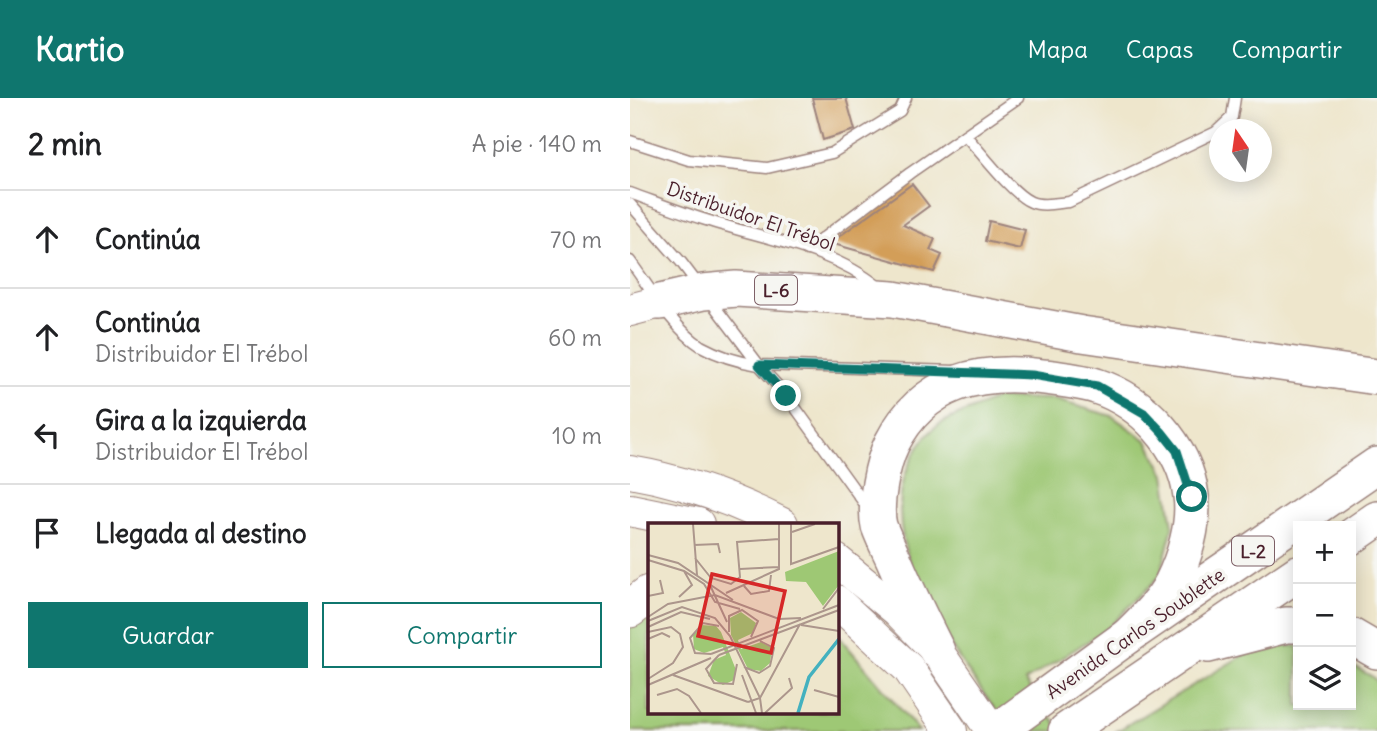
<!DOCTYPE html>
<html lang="es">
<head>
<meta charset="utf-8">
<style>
	body { margin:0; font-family:Delius,sans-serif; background:#f2f2f2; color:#202124 }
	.controls { position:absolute; right:21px; bottom:21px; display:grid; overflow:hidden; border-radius:0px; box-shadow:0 4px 18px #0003 }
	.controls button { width:63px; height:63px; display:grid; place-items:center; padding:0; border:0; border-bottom:2px solid #e0e0e0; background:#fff; color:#202124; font:35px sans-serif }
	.compass { position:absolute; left:579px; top:21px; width:63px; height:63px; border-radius:50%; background:#fff; box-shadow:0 4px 18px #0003; rotate:347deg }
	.stop { position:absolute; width:21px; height:21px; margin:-16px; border:5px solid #0f766e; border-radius:50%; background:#fff }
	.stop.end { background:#0f766e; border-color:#fff; box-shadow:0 2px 7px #0008 }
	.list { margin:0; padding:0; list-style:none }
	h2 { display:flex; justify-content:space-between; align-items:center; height:91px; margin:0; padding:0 28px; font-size:30px }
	h2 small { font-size:23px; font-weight:400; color:#757577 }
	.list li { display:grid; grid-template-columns:46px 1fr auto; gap:21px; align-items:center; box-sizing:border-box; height:98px; padding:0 28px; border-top:2px solid #e0e0e0 }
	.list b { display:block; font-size:26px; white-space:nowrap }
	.list p { margin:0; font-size:23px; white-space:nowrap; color:#757577 }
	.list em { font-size:23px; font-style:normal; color:#757577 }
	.actions { display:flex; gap:14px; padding:21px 28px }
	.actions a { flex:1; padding:16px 0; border:2px solid #0f766e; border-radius:0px; text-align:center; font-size:24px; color:#0f766e }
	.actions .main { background:#0f766e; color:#fff }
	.icon { flex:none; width:38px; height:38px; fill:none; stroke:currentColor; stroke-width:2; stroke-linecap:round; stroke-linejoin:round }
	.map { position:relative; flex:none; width:747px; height:633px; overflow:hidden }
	header { display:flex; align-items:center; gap:42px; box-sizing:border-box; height:98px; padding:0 35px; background:#0f766e; color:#fff }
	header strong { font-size:33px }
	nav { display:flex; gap:38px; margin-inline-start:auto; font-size:24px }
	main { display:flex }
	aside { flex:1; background:#fff }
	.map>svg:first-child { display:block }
	.green { fill:#9ec874; stroke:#747450; stroke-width:2 }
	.building { fill:#d39e58 }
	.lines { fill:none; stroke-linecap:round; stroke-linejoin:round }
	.service-casing { stroke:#9c827c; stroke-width:13 }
	.secondary-casing { stroke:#9c827c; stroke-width:34 }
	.primary-casing { stroke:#9c827c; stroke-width:38 }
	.trunk-casing { stroke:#9c827c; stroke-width:39 }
	.service { stroke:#fff; stroke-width:10 }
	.secondary { stroke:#fff; stroke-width:32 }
	.primary { stroke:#fff; stroke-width:35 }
	.trunk { stroke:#fff; stroke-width:37 }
	.route { stroke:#0f766e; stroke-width:9 }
	.labels { text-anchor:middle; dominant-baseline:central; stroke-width:7; stroke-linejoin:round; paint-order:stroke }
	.shield { fill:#f6f6f2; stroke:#7e6067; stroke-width:2 }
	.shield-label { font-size:18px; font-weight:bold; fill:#4a1f2b }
	.street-label { font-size:19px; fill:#4a1f2b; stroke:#f6f6f2 }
	.inset-river { fill:none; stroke:#43b1bf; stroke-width:3.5 }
	.inset-road { fill:none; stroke:#ac968c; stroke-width:2 }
	.view { fill:#d62828; fill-opacity:0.15; stroke:#d62828; stroke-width:3.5 }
	.inset-edge { fill:none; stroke:#4a1f2b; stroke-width:3.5 }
</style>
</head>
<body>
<header>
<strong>Kartio</strong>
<nav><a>Mapa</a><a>Capas</a><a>Compartir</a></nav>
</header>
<main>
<aside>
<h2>2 min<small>A pie · 140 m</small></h2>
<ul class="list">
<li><svg class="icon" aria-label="ahead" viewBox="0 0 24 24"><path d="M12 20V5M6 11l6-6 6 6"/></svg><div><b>Continúa</b></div><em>70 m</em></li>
<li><svg class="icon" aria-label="ahead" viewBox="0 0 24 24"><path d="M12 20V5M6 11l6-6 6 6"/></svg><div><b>Continúa</b><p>Distribuidor El Trébol</p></div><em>60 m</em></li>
<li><svg class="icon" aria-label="left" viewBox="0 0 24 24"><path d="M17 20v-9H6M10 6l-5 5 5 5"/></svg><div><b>Gira a la izquierda</b><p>Distribuidor El Trébol</p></div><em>10 m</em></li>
<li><svg class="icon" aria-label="arrive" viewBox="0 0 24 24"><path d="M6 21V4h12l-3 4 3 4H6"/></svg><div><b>Llegada al destino</b></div></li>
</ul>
<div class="actions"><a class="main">Guardar</a><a>Compartir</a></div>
</aside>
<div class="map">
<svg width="747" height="633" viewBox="0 0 747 633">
	<rect width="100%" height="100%" fill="#f6f6f2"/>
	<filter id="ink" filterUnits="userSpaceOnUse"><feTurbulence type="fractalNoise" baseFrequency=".0143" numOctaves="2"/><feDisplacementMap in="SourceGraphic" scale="14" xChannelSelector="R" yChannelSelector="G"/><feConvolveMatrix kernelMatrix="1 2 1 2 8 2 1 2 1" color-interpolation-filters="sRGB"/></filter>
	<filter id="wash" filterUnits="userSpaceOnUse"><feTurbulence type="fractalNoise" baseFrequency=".00686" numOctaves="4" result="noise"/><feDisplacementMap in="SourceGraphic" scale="28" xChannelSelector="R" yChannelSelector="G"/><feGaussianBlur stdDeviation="1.57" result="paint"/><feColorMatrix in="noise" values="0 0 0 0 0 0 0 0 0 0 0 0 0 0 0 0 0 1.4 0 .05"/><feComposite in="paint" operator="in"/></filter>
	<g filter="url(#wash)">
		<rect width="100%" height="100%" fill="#eee6cc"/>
		<g class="green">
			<path d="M367,300L422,301L482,318L517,343L535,376L543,428L530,478L477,531L395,583L432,633H381C325,555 214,422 304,330C313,321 353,308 367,300Z"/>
			<path d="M19,505V614H206L207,536L289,633H0V521Z"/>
			<path d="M630,547L668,548V607H721V567L743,579L747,584V633H487Z"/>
		</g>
		<g id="blocks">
			<g class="building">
				<path d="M182,0H216L225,32L193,42Z"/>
				<path d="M282,86L299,108L273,127L305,141L300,152L312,157L304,174L200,145Z"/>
				<path d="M359,123L395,132L390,151L355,143Z"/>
			</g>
		</g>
	</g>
	<g filter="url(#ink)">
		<use href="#blocks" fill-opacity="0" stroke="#9c827c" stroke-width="2"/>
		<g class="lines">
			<g class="service-casing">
				<g id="service">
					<path d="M335,37C350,53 382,96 401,104C412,109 427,105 439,104L586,34L602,19L605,0"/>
					<path d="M0,43L59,62L137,70L202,55L270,13L276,0"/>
					<path d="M0,95C25,104 50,114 76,122C134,141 202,150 250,190"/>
					<path d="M0,106L51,164L129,267L157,298L237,409"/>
					<path d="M177,152L280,75L388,0"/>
					<path d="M0,163C19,189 44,231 71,248C89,258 109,264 129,267L325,273"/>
				</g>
			</g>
			<g class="secondary-casing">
				<g id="secondary">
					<path d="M0,212L30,204"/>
					<path d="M0,374C53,383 105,402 152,426"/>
					<path d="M0,412L68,426"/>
					<path d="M206,462L268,513L307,553L362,633"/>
					<path d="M206,503L278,570L321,633"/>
				</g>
			</g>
			<g class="primary-casing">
				<g id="primary">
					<path d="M30,204L73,194L106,191L263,201L452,236L747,279"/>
					<path d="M721,439L747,421"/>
					<path d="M721,538L747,553"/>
					<path d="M578,547L656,527H668"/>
					<path d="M307,553C292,523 277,493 264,462C259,451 253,439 249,428C244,407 252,365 262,345C294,283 349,271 414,279C431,281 449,283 466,288C513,303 555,348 561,398C565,426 554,461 542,485C531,506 514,522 498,538"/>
					<path d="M367,633L498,538L747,367"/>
					<path d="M436,633L668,475"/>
				</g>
			</g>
			<g class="trunk-casing">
				<path id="trunk" d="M0,511L19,496"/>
			</g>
			<use href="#service" class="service"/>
			<use href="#secondary" class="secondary"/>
			<use href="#primary" class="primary"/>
			<use href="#trunk" class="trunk"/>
		</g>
	</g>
	<g class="lines" filter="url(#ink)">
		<path class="route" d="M156,298L129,267L402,277L467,288L514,315L532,334L547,353L562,399"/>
	</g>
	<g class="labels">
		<g class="shield">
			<rect x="125" y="177.5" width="42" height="29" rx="5"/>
			<rect x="602" y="438.5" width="42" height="29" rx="5"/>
		</g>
		<g class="shield-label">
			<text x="146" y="192">L-6</text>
			<text x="623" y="453">L-2</text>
		</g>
		<g class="street-label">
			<text transform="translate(121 118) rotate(19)">Distribuidor El Trébol</text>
			<text transform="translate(505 535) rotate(-35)">Avenida Carlos Soublette</text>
		</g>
	</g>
	<g transform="translate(18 425)">
		<rect width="191" height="191" fill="#eee6cc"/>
		<path d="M191,28V62L175,83L158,59L138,58L137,49ZM93,89L108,100L105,110L90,117L93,126L113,119L124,125L122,140L113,148L100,146L83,112L82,95ZM53,102L68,103L73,109L88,147L86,157L75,162L60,153L66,137L78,132L75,124L56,130L46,126L45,111Z" fill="#9ec874"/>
		<path class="inset-river" d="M150,190L161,154L191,116"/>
		<path class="inset-road" d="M45,1L49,52M143,1V41L191,24M144,9L167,1M46,22L70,21L72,30M0,32L30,40L85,77M47,35L63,55L83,61L92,54L89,19L131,16M0,37L36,48L56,61L67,79L92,86M92,46L131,44M62,62L79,99M96,63L103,71L121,68L123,52M78,70L131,46V1M0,73L15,70L12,57M31,74L44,62L36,48M175,86L191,65M0,94L20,81L67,72L131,96L153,95M0,98L34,84L67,95L82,113L112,175L114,190M153,102L191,108M0,104L33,89L62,96M0,109L23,104L32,111L35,124L25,140L0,156M81,109V93L94,87L110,98L103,114M0,116L14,110L22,114M63,131L191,82M63,131L47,130L42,115L55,100L71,103M71,132L191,87M71,132L58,146L66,160L85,161L89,141M96,144L111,150L122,143L126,125L112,118M25,152L100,179M94,152L108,190M0,162L63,135M166,167L191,174M9,172L29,166L41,173L53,190M100,179L112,175L152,101M117,190L144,165L141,155"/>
		<path class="view" d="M64,51L137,68L123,130L50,113Z"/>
		<rect width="191" height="191" class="inset-edge"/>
	</g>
</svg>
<div class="controls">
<button>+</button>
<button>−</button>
<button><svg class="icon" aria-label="layers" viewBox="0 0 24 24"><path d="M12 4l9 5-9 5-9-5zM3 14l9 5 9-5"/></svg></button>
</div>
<svg class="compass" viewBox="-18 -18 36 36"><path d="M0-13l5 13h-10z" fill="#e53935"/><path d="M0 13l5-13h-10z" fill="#757577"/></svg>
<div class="stop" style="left:562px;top:399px"></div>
<div class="stop end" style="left:156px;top:298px"></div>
</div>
</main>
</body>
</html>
